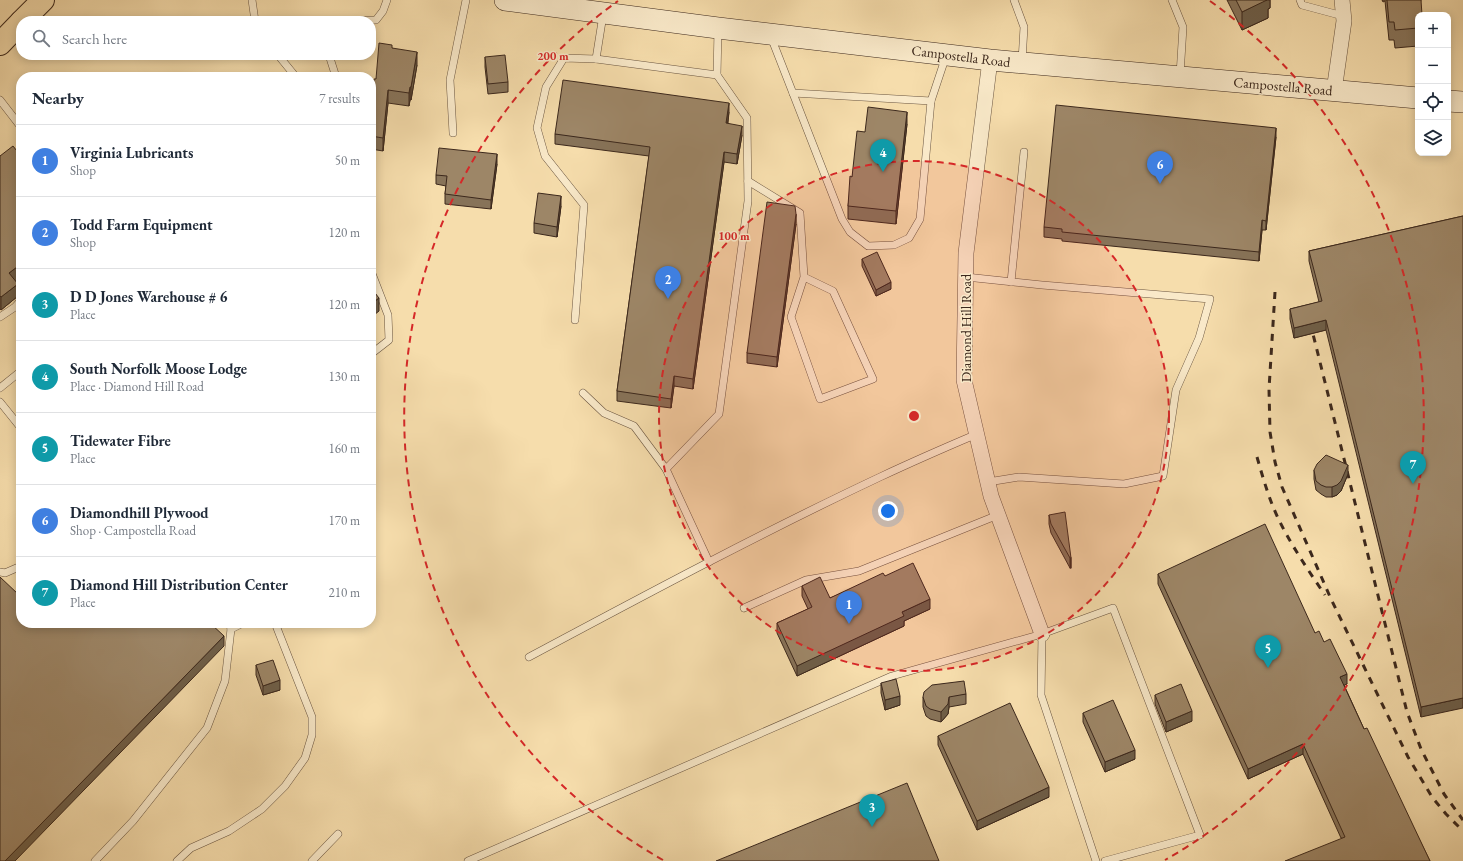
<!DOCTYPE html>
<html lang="en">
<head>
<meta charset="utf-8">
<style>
	body { margin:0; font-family:"EB Garamond",serif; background:#f2f2f3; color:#1f2937 }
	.controls { position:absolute; right:12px; top:12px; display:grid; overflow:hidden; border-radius:8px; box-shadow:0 2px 10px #0003 }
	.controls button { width:36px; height:36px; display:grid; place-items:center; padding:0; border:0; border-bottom:1px solid #e0e1e3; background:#fff; color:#1f2937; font:20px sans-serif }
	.you { position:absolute; left:888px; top:511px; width:14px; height:14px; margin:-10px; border:3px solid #fff; border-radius:50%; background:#1a73e8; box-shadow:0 0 0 6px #1a73e833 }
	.badge { display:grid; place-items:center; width:26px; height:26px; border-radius:50%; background:#8f2418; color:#fff; font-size:13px; font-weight:700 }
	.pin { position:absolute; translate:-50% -33px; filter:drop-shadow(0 1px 2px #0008) }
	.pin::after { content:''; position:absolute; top:21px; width:14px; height:12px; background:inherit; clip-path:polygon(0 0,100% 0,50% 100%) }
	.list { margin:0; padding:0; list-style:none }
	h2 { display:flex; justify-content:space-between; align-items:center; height:52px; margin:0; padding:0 16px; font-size:17px }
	h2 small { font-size:13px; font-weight:400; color:#747a83 }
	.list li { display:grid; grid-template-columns:26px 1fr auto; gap:12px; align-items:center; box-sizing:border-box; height:72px; padding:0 16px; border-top:1px solid #e0e1e3 }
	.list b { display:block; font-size:15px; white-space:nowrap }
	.list p { margin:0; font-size:13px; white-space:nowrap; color:#747a83 }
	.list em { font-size:13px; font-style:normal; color:#747a83 }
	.icon { flex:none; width:22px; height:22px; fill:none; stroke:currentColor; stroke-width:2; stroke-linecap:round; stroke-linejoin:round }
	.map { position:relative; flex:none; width:1463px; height:861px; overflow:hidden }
	.search { position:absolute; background:#fff; box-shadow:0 2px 10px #0003; left:16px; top:16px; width:360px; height:44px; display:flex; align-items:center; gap:10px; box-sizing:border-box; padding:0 14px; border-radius:16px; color:#747a83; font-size:15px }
	.panel { position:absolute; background:#fff; box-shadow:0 2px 10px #0003; left:16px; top:72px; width:360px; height:556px; border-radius:16px }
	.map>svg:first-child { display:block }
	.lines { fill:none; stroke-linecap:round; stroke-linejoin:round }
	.service-casing { stroke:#6a5540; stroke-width:8 }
	.minor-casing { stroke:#6a5540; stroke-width:16 }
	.secondary-casing { stroke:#3c281c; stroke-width:22 }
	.primary-casing { stroke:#3c281c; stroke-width:24 }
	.service { stroke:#f9e9c9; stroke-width:7 }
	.minor { stroke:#f9e9c9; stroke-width:15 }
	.secondary { stroke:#f9e9c9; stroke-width:21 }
	.primary { stroke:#f6ddac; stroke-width:22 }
	.rail { stroke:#3c281c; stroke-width:3; stroke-dasharray:7 7; stroke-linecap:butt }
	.wall { fill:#877359; stroke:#3c281c }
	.shaded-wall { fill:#6e5e48; stroke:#3c281c }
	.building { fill:#9d8667; stroke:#3c281c }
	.ring { fill:none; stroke:#d62828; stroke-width:2; stroke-dasharray:7 5 }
	.labels { text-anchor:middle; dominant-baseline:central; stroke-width:3; stroke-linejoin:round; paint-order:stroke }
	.street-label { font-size:14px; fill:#3c281c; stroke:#f9e9c9 }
	.centre { fill:#d62828; stroke:#f9e9c9; stroke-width:2 }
	.ring-label { font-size:12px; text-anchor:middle; font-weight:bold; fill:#d62828; stroke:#f9e9c9; stroke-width:3; stroke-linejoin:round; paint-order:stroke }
</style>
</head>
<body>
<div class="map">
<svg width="1463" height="861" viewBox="0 0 1463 861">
	<rect width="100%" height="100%" fill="#f6ddac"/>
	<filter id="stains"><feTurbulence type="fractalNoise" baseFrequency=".005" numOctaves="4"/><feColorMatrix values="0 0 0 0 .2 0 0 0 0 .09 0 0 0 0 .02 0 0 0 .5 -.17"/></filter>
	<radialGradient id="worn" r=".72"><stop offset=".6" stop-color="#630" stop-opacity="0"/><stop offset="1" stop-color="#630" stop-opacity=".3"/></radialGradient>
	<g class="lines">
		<g class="service-casing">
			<g id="service">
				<path d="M252,0L255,21"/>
				<path d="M1014,0L1024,27L1022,61"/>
				<path d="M1172,0L1183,27L1180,75"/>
				<path d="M1300,0L1302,5L1343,16"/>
				<path d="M353,21L376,20L383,11L387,0"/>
				<path d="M771,37L842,219L850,232L868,246L894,245L909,238L920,219L931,101L946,56"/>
				<path d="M278,55L296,77"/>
				<path d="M329,55L336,77"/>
				<path d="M596,59L717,75"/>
				<path d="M793,93L931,101"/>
				<path d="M0,100L21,127"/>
				<path d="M453,133L450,80L466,0"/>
				<path d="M748,181L800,213L804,277L791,317L820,399L873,379L833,291L804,277"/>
				<path d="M371,271L388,315L389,340L371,354"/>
				<path d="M966,277L1042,285L1210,299L1199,338L1176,390L1163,476L1124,484L1019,477L988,482"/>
				<path d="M1011,282L1024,152"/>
				<path d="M0,317L15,307L21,300"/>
				<path d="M575,320L584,205L545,156L537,128L546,87L564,58L596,59L603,15"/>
				<path d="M0,388L21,371"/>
				<path d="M583,393L604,413L634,426L666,469L709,562"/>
				<path d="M0,402L21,428"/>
				<path d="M666,469L719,414L748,201L747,118L717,75L718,30"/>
				<path d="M0,572L5,573L21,566"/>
				<path d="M744,608L806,580L859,571L998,515"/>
				<path d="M231,629L243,623"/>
				<path d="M1042,634L1041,695L1096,861"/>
				<path d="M529,657C645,595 761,533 880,477C912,462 944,448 977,434"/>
				<path d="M95,861L133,821L207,728L225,681L231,629L230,623"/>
				<path d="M177,861L191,848L229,831L262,809L285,786L305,758L312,735V717L275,623"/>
				<path d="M312,861L338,834"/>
				<path d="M468,861L892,676L1042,634L1113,608L1200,835L1105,861"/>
			</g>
		</g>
		<g class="minor-casing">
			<g id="minor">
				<path d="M990,60L966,253L964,380L991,496L1042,634"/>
				<path d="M1334,91L1344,21L1342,0"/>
			</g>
		</g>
		<g class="secondary-casing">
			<g id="secondary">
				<path d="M505,0L718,28L990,60L1418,98"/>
				<path d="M1448,101L1463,102"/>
			</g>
		</g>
		<g class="primary-casing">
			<g id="primary">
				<path d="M22,21L43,0"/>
				<path d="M0,44L21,22"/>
			</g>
		</g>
		<use href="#service" class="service"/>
		<use href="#minor" class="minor"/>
		<use href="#secondary" class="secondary"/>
		<use href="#primary" class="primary"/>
		<g class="rail">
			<path d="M1275,292L1269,389L1270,432L1275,462L1282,487L1331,599L1408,757L1432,797L1446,814L1463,831"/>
			<path d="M1310,322L1407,712L1421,749L1444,794L1463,820"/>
			<path d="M1257,457C1263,478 1269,499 1278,518C1291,545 1308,570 1325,595"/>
		</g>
	</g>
	<g class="wall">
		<path d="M1227,0H1270V8L1268,9V18L1242,30Z"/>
		<path d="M1382,0H1421L1418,15V46L1395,48L1394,40H1389L1385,1L1383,2Z"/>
		<path d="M392,48L417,65L411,100H410L409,106L388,103L383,151L371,149V87H373L376,79Z"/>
		<path d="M485,57L508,82V92L488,94L485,67Z"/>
		<path d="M729,112L728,123L742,135L737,164L724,162L693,389L674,386L671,408L617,401V391L649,156L555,144V134Z"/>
		<path d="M907,124L896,224L848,219V206L852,177L865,132Z"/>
		<path d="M1276,137L1266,230H1262L1259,261L1062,241V239L1044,237V227Z"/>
		<path d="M0,156H21V277L16,281L18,296L1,310L0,309Z"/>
		<path d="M497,164L491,209L445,204V194L446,186L436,184V175Z"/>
		<path d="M561,206L557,237L534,233V223Z"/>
		<path d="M1463,216L1421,717L1326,330L1294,338L1290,319V309L1319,302L1309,261V251Z"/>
		<path d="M796,224L777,367L747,363V353Z"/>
		<path d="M862,259L891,289L876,296L862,266Z"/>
		<path d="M1314,470L1348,474L1341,491L1337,495L1332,497H1326L1321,494L1316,490L1314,479Z"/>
		<path d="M1049,515L1071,558V568H1070L1051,533L1049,524Z"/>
		<path d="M1158,574L1315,633L1324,642L1347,684L1344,685L1364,729L1430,861L1341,838L1303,754L1248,779L1158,584Z"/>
		<path d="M885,576L930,609L904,621V626L797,676L777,633V623L808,609L802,596V586L830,598Z"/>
		<path d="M256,665L280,690L263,695L256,675Z"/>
		<path d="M881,683L900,705L885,710L881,693Z"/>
		<path d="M966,694V704L949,707L948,714L941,722L930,719L926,716L923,707V697Z"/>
		<path d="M1155,695L1192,721L1166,732L1155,704Z"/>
		<path d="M1083,713L1135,759L1105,772L1083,722Z"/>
		<path d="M938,736L1049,797L977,830L938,745Z"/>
	</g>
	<g class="shaded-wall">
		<path d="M1265,0H1270V8L1268,9V18L1242,30V12Z"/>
		<path d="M417,52V65L411,100V87Z"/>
		<path d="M410,87V100L409,106V93Z"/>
		<path d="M388,90V103L383,151V138Z"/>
		<path d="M729,103V112L726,133V123Z"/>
		<path d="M907,112V124L896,224V211Z"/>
		<path d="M742,126V135L737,164V154Z"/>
		<path d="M1276,128V137L1266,230V221Z"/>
		<path d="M724,152V162L693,389V379Z"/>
		<path d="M497,154V164L491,209V200Z"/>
		<path d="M561,196V206L557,237V227Z"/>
		<path d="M796,214V224L777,367V357Z"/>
		<path d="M1262,220V230L1259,261V252Z"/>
		<path d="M21,264V277L9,286V273Z"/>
		<path d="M891,282V289L876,296V290Z"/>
		<path d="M18,284V296L1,310V297Z"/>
		<path d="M379,298V311L374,315V324L371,326V304Z"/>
		<path d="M1326,320V330L1294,338V328Z"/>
		<path d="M674,376V386L671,408V399Z"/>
		<path d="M1348,465V474L1341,491L1337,495L1332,497V487Z"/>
		<rect x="1070" y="558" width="1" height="10"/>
		<path d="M930,599V609L904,621V626L797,676V666L902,612Z"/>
		<path d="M224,636V646L15,861H5Z"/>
		<path d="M1347,674V684L1340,687V677Z"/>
		<path d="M280,680V690L263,695V686Z"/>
		<path d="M900,696V705L885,710V700Z"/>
		<path d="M949,697V707L948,714L941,722V712Z"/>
		<path d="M1463,698V708L1421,717V707Z"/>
		<path d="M1192,711V721L1166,732V722Z"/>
		<path d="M1303,744V754L1248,779V769Z"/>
		<path d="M1135,750V759L1105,772V762Z"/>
		<path d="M1049,787V797L977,830V821Z"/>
	</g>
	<g class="building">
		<path d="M1236,0H1267L1242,12Z"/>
		<path d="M1387,0H1421L1422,15H1418V28L1395,30L1394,22H1389Z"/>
		<path d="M379,43L392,45V48L417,52L411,87H410L409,93L388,90L383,138L371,136V87H373L374,79H376Z"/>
		<path d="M505,55L508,82L488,84L485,57Z"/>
		<path d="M563,80L729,103L726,123L742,126L737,154L724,152L693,379L674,376L671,399L617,391L650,147L555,134Z"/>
		<path d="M1056,105L1276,128L1266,221L1262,220L1259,252L1062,232V229L1044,227Z"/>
		<path d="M868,107L907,112L896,211L848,206L850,176L852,177L857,131L865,132Z"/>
		<path d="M13,146L21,156V264L9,273L18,284L1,297L0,296V156Z"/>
		<path d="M439,148L497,154L491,200L445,194L447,176L436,175Z"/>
		<path d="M538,193L561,196L557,227L534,223Z"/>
		<path d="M767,202L795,206L796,214L777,357L747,353Z"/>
		<path d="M1463,216V698L1421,707L1326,320L1294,328L1290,309L1322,301L1309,251Z"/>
		<path d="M877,252L891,282L876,290L862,259Z"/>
		<path d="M371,288L379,298L371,304Z"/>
		<path d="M371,307L374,311L371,313Z"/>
		<path d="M1326,455L1348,465L1341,481L1337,485L1332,487H1326L1321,485L1316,481L1314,470L1317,464Z"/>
		<path d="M1065,512L1071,558H1070L1051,524L1049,515Z"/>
		<path d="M1265,524L1315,633L1319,631L1324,642L1330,639L1347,674L1340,677L1364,729L1367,728L1430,861H1285L1345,837L1303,744L1248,769L1158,574Z"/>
		<path d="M913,563L930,599L902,612L904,616L797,666L777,623L812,607L802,586L820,577L830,598L883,573L885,576Z"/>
		<path d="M0,577L18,594L21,591V623H210L224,636L5,861H0Z"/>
		<path d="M273,660L280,680L263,686L256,665Z"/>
		<path d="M896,679L900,696L885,700L881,683Z"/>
		<path d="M964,681L966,694L949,697L948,704L941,712L930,709L926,706L923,697L924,692L932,685Z"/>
		<path d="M1181,684L1192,711L1166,722L1155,695Z"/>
		<path d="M1113,700L1135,750L1105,762L1083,713Z"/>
		<path d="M1010,703L1049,787L977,821L938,736Z"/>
		<path d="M907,783L939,861H716Z"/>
	</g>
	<circle cx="914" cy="416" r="255" fill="#d62828" fill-opacity=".12"/>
	<g class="ring">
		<circle cx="914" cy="416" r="255"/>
		<path d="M663 860A510 510 0 0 1 618 1M1210 1A510 510 0 0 1 1165 860"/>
	</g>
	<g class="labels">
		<g class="street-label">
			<text transform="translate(961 56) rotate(7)">Campostella Road</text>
			<text transform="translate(1283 86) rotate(5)">Campostella Road</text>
			<text transform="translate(966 328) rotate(-90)">Diamond Hill Road</text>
		</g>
	</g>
	<circle cx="914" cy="416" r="6" class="centre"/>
	<g class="ring-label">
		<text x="553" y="60">200 m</text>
		<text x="734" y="240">100 m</text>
	</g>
	<rect width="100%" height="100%" filter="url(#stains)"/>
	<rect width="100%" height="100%" fill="url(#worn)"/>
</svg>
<div class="controls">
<button>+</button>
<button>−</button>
<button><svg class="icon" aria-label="locate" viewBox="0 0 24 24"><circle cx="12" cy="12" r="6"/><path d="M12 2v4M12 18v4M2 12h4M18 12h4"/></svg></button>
<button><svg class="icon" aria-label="layers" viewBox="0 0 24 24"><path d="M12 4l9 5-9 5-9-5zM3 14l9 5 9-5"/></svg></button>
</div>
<div class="you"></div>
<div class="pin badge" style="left:849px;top:624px;background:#3f7fe0">1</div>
<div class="pin badge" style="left:668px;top:299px;background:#3f7fe0">2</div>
<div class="pin badge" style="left:872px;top:827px;background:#0f9aa8">3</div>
<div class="pin badge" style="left:883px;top:172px;background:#0f9aa8">4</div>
<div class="pin badge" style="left:1268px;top:668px;background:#0f9aa8">5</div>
<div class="pin badge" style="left:1160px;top:184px;background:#3f7fe0">6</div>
<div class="pin badge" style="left:1413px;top:484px;background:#0f9aa8">7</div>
<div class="search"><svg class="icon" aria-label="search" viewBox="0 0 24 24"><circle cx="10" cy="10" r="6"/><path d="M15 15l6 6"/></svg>Search here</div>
<section class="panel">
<h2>Nearby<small>7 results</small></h2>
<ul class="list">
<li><span class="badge" style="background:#3f7fe0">1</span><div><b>Virginia Lubricants</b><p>Shop</p></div><em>50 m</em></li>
<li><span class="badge" style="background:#3f7fe0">2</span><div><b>Todd Farm Equipment</b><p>Shop</p></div><em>120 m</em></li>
<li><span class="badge" style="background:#0f9aa8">3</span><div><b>D D Jones Warehouse # 6</b><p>Place</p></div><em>120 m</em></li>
<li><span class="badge" style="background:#0f9aa8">4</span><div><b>South Norfolk Moose Lodge</b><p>Place · Diamond Hill Road</p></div><em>130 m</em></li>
<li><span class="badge" style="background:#0f9aa8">5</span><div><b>Tidewater Fibre</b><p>Place</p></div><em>160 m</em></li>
<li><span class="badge" style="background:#3f7fe0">6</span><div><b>Diamondhill Plywood</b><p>Shop · Campostella Road</p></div><em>170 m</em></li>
<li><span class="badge" style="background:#0f9aa8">7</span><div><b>Diamond Hill Distribution Center</b><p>Place</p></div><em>210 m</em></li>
</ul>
</section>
</div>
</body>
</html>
